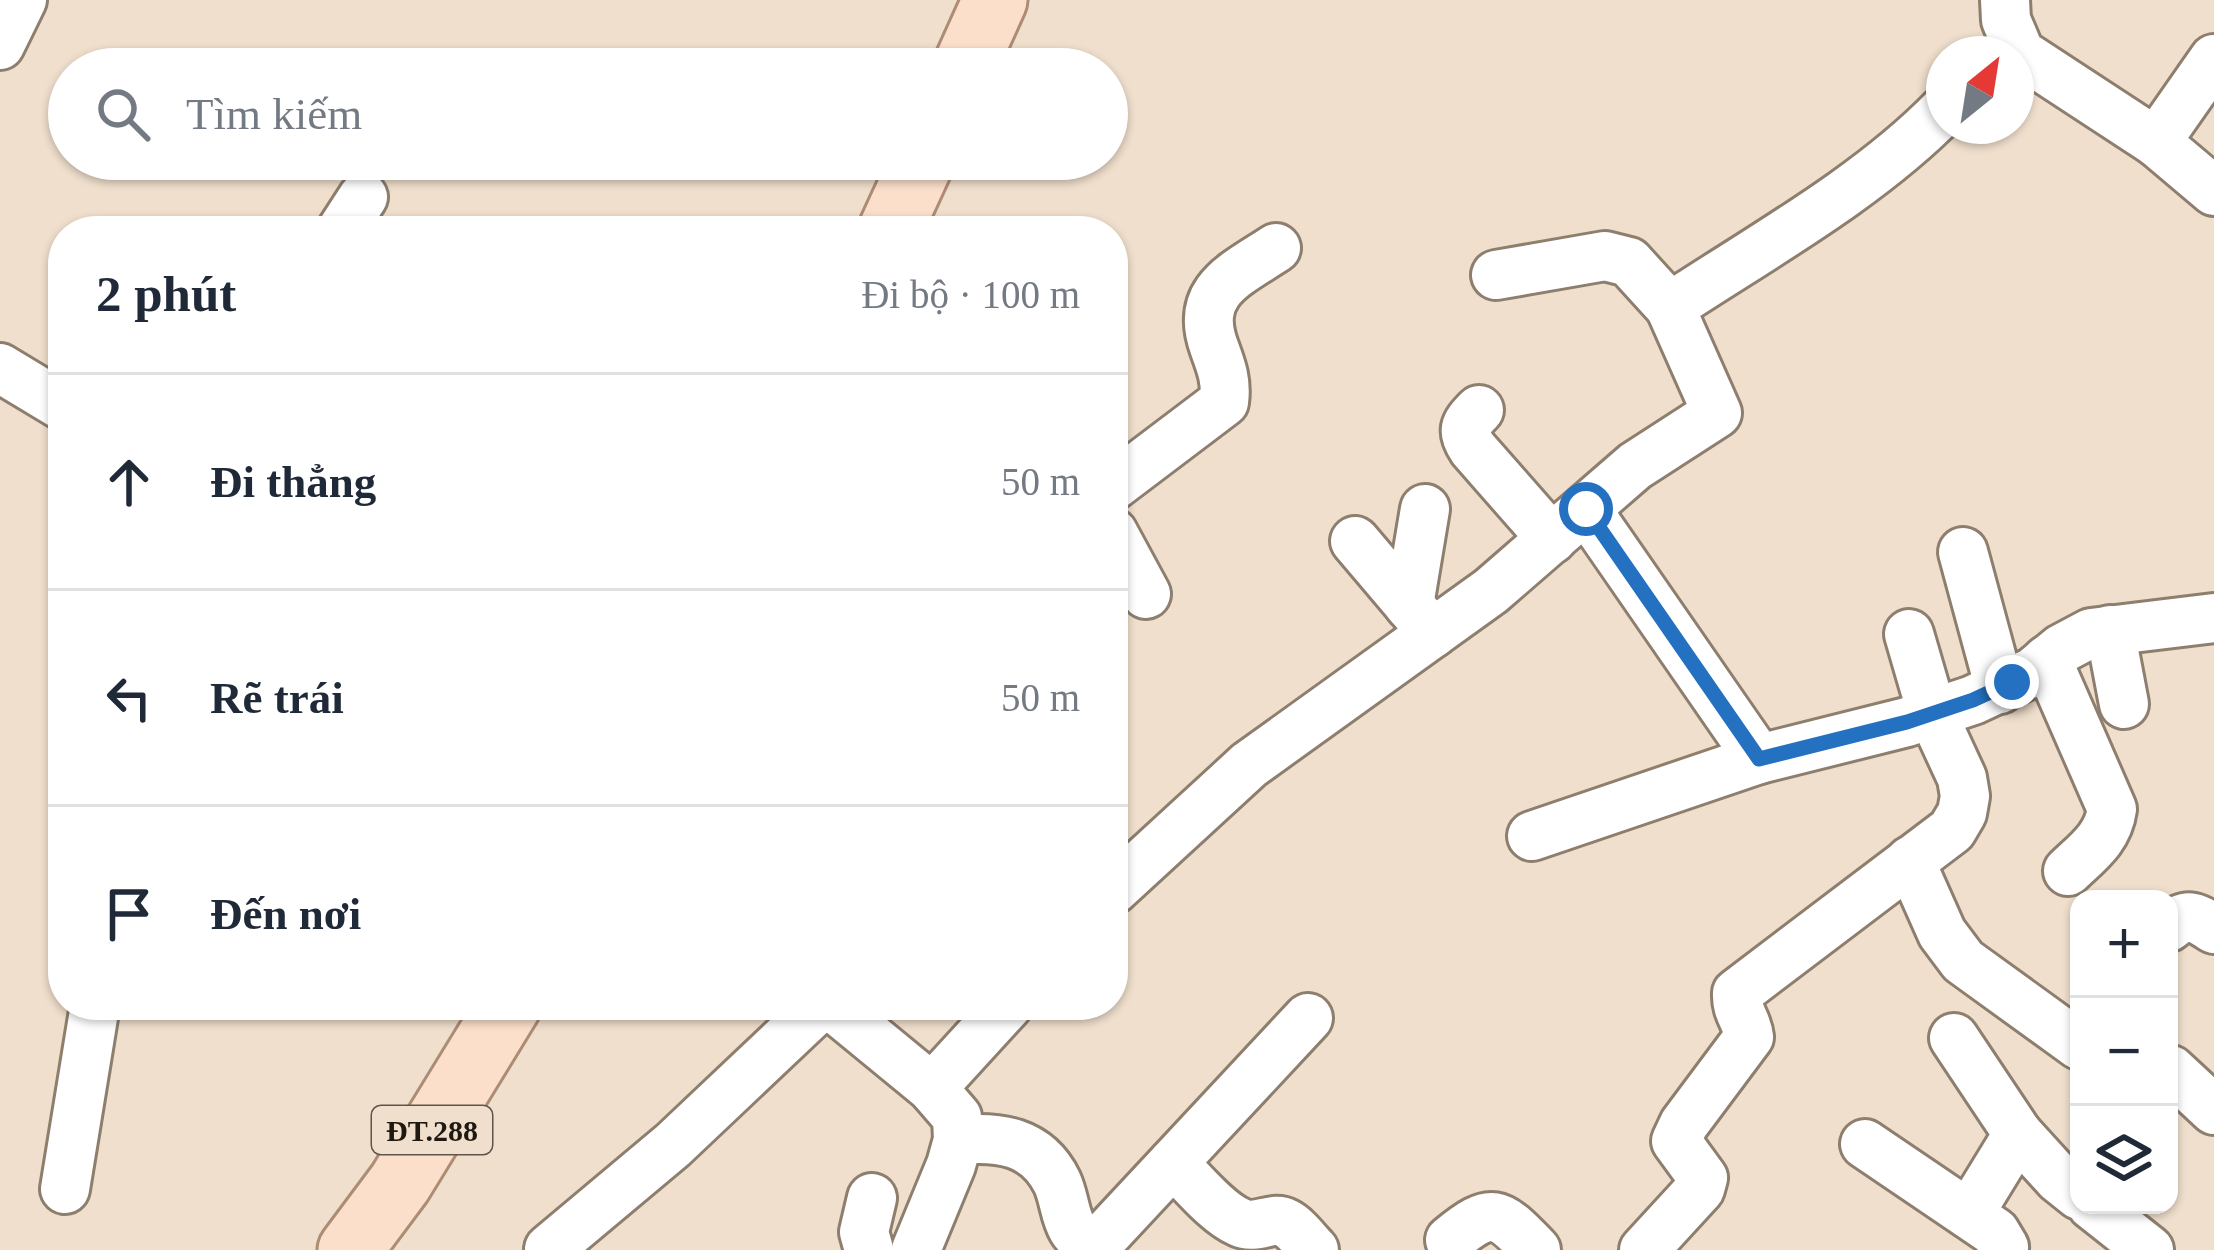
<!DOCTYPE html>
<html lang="vi">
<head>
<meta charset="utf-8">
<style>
	body { margin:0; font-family:Georgia,serif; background:#f2f2f3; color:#1f2937 }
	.controls { position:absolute; right:36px; bottom:36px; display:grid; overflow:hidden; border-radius:24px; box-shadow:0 3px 9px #0004 }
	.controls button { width:108px; height:108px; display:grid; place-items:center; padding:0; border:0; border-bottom:3px solid #e0e1e3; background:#fff; color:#1f2937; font:60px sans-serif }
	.compass { position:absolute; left:1926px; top:36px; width:108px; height:108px; border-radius:50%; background:#fff; box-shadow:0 3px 9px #0004; rotate:30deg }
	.stop { position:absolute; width:36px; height:36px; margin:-27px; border:9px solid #2371c0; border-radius:50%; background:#fff }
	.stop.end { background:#2371c0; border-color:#fff; box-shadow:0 3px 12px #0008 }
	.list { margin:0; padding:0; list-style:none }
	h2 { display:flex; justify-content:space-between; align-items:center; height:156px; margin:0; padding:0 48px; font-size:51px }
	h2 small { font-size:39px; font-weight:400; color:#747a83 }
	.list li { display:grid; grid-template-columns:78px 1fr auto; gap:36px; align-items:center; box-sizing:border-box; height:216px; padding:0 48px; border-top:3px solid #e0e1e3 }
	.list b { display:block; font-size:45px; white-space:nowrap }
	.list em { font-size:39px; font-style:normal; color:#747a83 }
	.icon { flex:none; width:66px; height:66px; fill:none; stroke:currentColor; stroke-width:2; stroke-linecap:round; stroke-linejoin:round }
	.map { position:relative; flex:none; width:2214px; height:1250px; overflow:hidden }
	.search { position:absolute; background:#fff; box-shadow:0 3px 9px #0004; left:48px; top:48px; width:1080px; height:132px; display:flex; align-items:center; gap:30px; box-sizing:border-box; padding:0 42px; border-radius:66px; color:#747a83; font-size:45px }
	.panel { position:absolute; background:#fff; box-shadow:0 3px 9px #0004; left:48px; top:216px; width:1080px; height:804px; border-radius:48px }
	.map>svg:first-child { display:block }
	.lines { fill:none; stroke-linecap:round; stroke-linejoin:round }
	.minor-casing { stroke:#8d7e6e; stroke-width:54 }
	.major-casing { stroke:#ad8c74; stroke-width:69 }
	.minor { stroke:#fff; stroke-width:48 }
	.major { stroke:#fcdfcb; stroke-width:63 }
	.route { stroke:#2371c0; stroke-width:15 }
	.labels { text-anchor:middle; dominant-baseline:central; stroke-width:10; stroke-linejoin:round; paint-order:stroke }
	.shield { fill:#f0dfcd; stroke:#5e544a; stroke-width:3 }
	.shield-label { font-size:30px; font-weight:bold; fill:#1f1912 }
</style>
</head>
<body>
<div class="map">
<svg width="2214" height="1250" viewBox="0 0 2214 1250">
	<rect width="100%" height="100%" fill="#f0dfcd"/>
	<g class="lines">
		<g class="minor-casing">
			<g id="minor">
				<path d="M2005,0L2006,20L2020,53L2156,142L2214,191"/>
				<path d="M0,45L22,0"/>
				<path d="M2156,142L2214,59"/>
				<path d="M341,231L363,197"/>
				<path d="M1496,275L1605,256L1629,262L1670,307"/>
				<path d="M0,368L63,406"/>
				<path d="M1479,410C1464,425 1461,431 1473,449L1552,539"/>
				<path d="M1113,486L1224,402C1227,381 1221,366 1214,347C1194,291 1235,275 1276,248"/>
				<path d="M1586,509L1759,759L1907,722L1973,700L2033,672L2061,649L2091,633L2214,618"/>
				<path d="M1113,533L1146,594"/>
				<path d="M1355,541L1433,633"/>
				<path d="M1963,552L2000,689"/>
				<path d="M1409,605L1425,509"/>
				<path d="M2110,630L2124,704"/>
				<path d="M2047,660L2112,809C2108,838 2088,852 2068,871"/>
				<path d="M1532,836L1759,759"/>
				<path d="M1910,861L1942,933L1963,961L2079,1045"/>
				<path d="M1113,890L1249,765L1491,591L1635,466L1717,413L1670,307C1761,247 1868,188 1944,110"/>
				<path d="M2169,927C2188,911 2195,917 2214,929"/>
				<path d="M831,1005L932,1088L957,1117L958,1140L951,1165L916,1250"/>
				<path d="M1954,1038L2018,1134L1969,1214"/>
				<path d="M2171,1070L2214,1110"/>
				<path d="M932,1088L1008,1005"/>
				<path d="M2018,1134L2059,1179L2079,1195"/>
				<path d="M958,1140C999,1136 1037,1141 1057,1182C1068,1205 1063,1237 1094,1243L1100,1241L1308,1018"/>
				<path d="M1865,1144L1995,1232L2004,1247L2003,1250"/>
				<path d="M1173,1163C1191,1180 1216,1212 1239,1222C1257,1231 1272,1215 1286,1223C1296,1228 1306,1242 1314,1250"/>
				<path d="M65,1189L95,1005"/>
				<path d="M2092,1205L2149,1250"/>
				<path d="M1450,1240C1493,1205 1498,1211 1536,1250"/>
				<path d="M549,1249L673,1145L821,1005"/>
				<path d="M869,1250L864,1232L872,1198"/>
				<path d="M1644,1250L1700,1189L1703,1178L1676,1141L1684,1124L1749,1037C1747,1019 1736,1013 1737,993L1952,830L1962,813L1965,796L1962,778L1932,713L1909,634"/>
			</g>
		</g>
		<g class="major-casing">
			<g id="major">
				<path d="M964,69L995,0"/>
				<path d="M890,231L923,159"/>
				<path d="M350,1250L400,1183L509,1005"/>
			</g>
		</g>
		<use href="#minor" class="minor"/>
		<use href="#major" class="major"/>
	</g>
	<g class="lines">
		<path class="route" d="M1586,509L1759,759L1907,722L1973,700L2012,682"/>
	</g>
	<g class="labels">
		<rect class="shield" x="372" y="1106" width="120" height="48" rx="9"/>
		<g class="shield-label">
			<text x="432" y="1130">ĐT.288</text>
		</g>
	</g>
</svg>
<div class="controls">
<button>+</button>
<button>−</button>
<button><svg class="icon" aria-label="layers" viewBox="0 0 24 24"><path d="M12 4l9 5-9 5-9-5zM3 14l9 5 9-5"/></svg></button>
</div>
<svg class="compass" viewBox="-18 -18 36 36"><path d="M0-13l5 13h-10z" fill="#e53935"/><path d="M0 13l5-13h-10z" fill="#747a83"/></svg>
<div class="stop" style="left:1586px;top:509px"></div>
<div class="stop end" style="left:2012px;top:682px"></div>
<div class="search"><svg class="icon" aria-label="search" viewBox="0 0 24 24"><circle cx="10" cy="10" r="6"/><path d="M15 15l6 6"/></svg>Tìm kiếm</div>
<section class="panel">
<h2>2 phút<small>Đi bộ · 100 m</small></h2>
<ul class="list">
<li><svg class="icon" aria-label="ahead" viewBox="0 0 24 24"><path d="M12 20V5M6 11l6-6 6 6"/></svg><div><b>Đi thẳng</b></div><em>50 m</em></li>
<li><svg class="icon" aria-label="left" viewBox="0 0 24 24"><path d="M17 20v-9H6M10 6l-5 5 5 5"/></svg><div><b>Rẽ trái</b></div><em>50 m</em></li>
<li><svg class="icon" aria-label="arrive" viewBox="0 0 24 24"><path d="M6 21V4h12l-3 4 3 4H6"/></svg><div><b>Đến nơi</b></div></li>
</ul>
</section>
</div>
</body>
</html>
